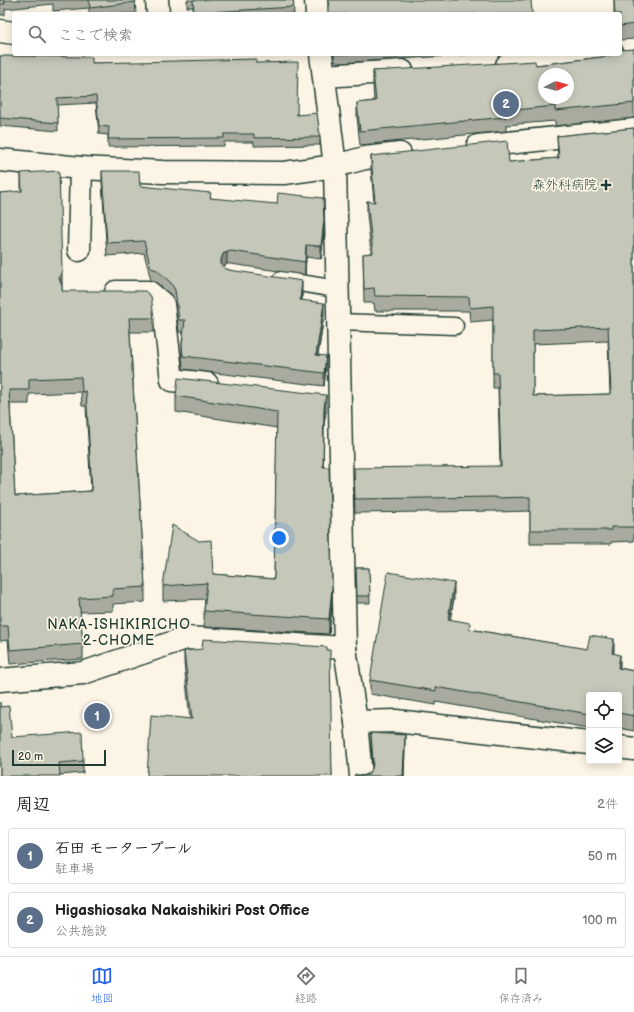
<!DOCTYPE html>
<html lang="ja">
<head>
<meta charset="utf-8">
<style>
	body { margin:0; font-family:"Balsamiq Sans","Klee One",sans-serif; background:#f6f6f6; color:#202124 }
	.controls { position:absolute; right:12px; bottom:12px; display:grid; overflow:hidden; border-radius:4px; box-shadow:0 2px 10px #0003 }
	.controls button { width:36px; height:36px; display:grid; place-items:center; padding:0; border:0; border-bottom:1px solid #e0e0e0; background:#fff; color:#202124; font:20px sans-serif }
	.compass { position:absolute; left:538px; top:68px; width:36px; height:36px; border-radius:50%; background:#fff; box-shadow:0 2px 10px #0003; rotate:84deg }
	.scale { position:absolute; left:12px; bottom:10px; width:94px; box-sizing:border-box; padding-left:4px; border:2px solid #1f3d34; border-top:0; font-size:11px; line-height:14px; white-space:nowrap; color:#1f3d34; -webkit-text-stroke:3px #fcf5e5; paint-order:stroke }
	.you { position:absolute; left:279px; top:538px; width:14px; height:14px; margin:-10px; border:3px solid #fff; border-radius:50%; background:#1a73e8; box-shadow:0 0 0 6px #1a73e833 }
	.badge { display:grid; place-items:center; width:26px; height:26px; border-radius:50%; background:#2563eb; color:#fff; font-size:13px; font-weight:700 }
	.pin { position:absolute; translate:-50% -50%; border:2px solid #fff; box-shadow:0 1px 4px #0006 }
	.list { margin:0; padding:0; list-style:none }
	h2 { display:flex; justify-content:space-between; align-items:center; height:52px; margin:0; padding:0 16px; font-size:17px }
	h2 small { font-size:13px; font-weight:400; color:#757577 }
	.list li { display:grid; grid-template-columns:26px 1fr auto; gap:12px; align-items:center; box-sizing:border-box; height:56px; margin:0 8px 8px; padding:0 8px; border:1px solid #e0e0e0; border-radius:4px }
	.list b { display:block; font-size:15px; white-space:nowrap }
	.list p { margin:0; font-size:13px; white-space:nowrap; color:#757577 }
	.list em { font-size:13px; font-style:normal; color:#757577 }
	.icon { flex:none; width:22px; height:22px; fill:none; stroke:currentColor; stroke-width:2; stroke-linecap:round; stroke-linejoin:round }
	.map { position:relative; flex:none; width:634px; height:776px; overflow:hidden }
	.search { position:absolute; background:#fff; box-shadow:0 2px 10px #0003; left:12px; right:12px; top:12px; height:44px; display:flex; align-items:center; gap:10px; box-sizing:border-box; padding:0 14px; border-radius:4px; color:#757577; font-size:15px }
	.sheet { height:180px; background:#fff }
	nav { display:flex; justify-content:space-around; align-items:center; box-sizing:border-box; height:56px; border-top:1px solid #e0e0e0; background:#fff; font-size:11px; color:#757577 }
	nav a { display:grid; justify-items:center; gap:2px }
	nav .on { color:#2563eb }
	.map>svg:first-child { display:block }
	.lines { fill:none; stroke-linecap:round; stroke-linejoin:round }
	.service-casing { stroke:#1f3d34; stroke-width:19 }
	.minor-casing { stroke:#1f3d34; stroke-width:25 }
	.service { stroke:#fcf5e5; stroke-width:16 }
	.minor { stroke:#fcf5e5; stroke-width:22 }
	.wall { fill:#a9ab9f; stroke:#1f3d34; fill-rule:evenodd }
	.shaded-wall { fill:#8a8b82; stroke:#1f3d34 }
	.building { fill:#c5c7b9; stroke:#1f3d34; fill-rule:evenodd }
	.poi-dot { fill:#1f3d34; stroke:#fcf5e5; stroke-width:1.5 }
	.labels { text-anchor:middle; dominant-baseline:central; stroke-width:3.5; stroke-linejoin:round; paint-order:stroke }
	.poi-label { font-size:13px; fill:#1f3d34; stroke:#fcf5e5; text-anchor:end }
	.neighbourhood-label { font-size:14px; letter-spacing:1px; fill:#1f3d34; stroke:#fcf5e5 }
</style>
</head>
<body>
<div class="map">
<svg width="634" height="776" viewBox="0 0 634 776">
	<rect width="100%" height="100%" fill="#fcf5e5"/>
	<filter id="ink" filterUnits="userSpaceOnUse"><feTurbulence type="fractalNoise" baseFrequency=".025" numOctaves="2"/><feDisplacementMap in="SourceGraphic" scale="8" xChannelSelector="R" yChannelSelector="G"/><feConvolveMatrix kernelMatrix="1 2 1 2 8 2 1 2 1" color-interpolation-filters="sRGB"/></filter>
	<g filter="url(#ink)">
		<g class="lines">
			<g class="service-casing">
				<g id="service">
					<path d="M281,280L337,289"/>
					<path d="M338,322L455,326"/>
				</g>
			</g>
			<g class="minor-casing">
				<g id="minor">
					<path d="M157,0L158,14"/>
					<path d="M316,0L317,14"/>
					<path d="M0,31L14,33"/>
					<path d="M321,54L335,166L345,648L356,722L396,721L589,743"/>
					<path d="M507,65L601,59L613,54"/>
					<path d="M324,76L402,71"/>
					<path d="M478,146L634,130"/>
					<path d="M0,160L81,168L163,172L284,173L335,166L365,158L400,154"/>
					<path d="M79,250L81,168"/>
					<path d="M116,292H149L163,304L172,380L207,384"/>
					<path d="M0,680L83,673L186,638L345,648"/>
					<path d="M356,722L361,776"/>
					<path d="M619,747L634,749"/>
				</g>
			</g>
			<use href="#service" class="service"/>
			<use href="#minor" class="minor"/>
		</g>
		<g class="wall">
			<path d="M0,0H135L136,13L130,14H89V8L53,11V4L5,9V15H0Z"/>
			<path d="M187,0H293L294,14H193V7H187Z"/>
			<path d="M614,0H634V39L620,40V14H614Z"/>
			<path d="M634,49V118L555,126V121L506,125V131L360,145L357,117V103L374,101L373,86V71L536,65L602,57Z"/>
			<path d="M334,54H478L338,63L334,60Z"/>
			<path d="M0,56L92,63H256L298,115L320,137V145L254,146V142H224V146L108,147V135L99,134L96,103L57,105L58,131L0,126Z"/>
			<path d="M634,128V541L611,542V544H530V511L496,512V511L355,513L354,482L500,466L498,388H493V320L470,322L469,311H375L374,303H364L363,254L371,253L367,215V201L374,202L371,170V156L509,162L558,158L557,136ZM608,341L610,394L533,396V344Z"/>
			<path d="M102,171L140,186L211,198L324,233L321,259L306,257L305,275L231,264H227L223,267L224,268L229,270L302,293V300L324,315L318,355L326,369L324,386L183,369L182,357V344L183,332H179L175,303L171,295L157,283L151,280L144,253L107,256L102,183Z"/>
			<path d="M21,173L62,284V291L154,318V332H130L145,587V602L113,604V611L80,612L83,644V659L10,664L8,640L0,641V193L21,192ZM81,392L82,406H86L91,491L15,496L10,404H29V394Z"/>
			<path d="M176,396L326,411L324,423L323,467L332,604L329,634L204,627V611L205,599L163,601V586L213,574L274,579L277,428L176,412Z"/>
			<path d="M356,568H369L370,603H357Z"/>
			<path d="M454,598L450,619L470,629L614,654L620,668L634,671V731L619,728V695H589V728L436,702V705L370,694V680Z"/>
			<path d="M327,650L332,776L190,719L184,663V651Z"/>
			<path d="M0,707L12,737L83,761V773L60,775L0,776Z"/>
			<path d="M371,733L405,747L404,776H354H363L368,774L372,769L373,766L371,746Z"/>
		</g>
		<g class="shaded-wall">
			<path d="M324,220V233L321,259V246Z"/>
			<path d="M306,245V257L305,275V262Z"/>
			<path d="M227,252V264L223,267L221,272V260L223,254Z"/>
			<path d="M62,270V284L59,278Z"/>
			<path d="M302,281V293L300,312V300Z"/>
			<path d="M324,303V315L316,368V355Z"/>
			<path d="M326,356V369L324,386V373Z"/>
			<path d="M326,395V411L324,423L323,483L324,408Z"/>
			<path d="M454,583V598L448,633V619Z"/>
			<path d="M332,588V604L329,634V619Z"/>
			<path d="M614,639V653L612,668V653Z"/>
			<path d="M620,655V669L618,668Z"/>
			<path d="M405,735V747L404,776H403Z"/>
		</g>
		<g class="building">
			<path d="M0,0H4L5,4H0Z"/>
			<path d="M89,0H135L136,2L90,8Z"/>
			<path d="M193,0H293L294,7L194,13Z"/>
			<path d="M329,0H531L532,14H328V7Z"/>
			<path d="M614,0H634V24L620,26V14H615Z"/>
			<path d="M634,49V103L555,111V106L505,111L506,117L360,131L357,103L376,101L373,71L535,61L536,65L602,57L610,55L612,54H620V50ZM544,74H568V98H544Z"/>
			<path d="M0,56L92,57V63L256,59V63L298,62L297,115L317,113L320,137L254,138V134H224V138L108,139L109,127L99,126L96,96L57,98L58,123L0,118Z"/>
			<path d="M634,128V527H611V530H530V497L496,498V497L355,499L354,468L501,466L498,373H493V306L470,308L469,297L375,296L374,288L364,289L363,254L373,253L367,201L375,202L371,156L507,141L509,162L559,158L557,136ZM608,327L611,394L533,396V330Z"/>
			<path d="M59,171L62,270L59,278L62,286V291H145L151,296L154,318H129L145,587L113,589V596L79,598L83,644L10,650L8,626H0V193L22,191L21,173ZM81,377L82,392L86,391L92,491L15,496L9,390H29V379Z"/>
			<path d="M102,171H139L140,186L211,193L210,198L277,204L278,193L323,198L324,220L321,246L306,245L305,262L231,251L227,252L223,254L221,260V264L224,268L229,270L302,281L300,300L324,303L316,355L326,356L324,373L183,356L182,344L185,320H179L175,290L171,283L157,270L151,268L144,241L107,243Z"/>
			<path d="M178,378L326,395L324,408L323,467H329L332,588L329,619L204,611L207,583L163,586L172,525L199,541L211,540L213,574L274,579L277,412L176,396Z"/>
			<path d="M356,568H369L370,596H357Z"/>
			<path d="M388,572L454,583L448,619L470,623L469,629L587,649L590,635L614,639L612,653L620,655L618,668L634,671V716L619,713V695H589V714L436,687V691L370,680Z"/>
			<path d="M203,639L327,647V650H330L332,776H147L151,715L192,719L184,651L202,649Z"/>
			<path d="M0,702V707L9,706L12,737L82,732L83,761L59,763L60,776H0Z"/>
			<path d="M371,733L405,735L403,776H354L355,774L363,776L368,774L372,769L373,762Z"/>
		</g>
	</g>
	<path class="poi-dot" d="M604 179h4v4h4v4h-4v4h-4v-4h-4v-4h4z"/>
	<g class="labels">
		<g class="poi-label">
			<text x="597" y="185">森外科病院</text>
		</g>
		<g class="neighbourhood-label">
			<text x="119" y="624">NAKA-ISHIKIRICHO<tspan x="119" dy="16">2-CHOME</tspan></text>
		</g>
	</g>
</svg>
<div class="controls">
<button><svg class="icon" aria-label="locate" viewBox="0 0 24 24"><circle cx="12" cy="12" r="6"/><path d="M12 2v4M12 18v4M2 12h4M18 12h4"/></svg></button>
<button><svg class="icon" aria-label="layers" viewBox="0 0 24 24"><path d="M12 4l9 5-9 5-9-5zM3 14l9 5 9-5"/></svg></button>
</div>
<svg class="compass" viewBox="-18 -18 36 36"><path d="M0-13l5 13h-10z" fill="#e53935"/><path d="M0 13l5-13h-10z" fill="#757577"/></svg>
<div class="scale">20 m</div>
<div class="you"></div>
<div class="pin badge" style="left:97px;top:716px;background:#5c6f8a">1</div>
<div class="pin badge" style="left:506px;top:104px;background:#5c6f8a">2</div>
<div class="search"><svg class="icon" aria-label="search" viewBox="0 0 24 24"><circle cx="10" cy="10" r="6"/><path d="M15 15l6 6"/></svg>ここで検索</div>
</div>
<section class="sheet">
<h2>周辺<small>2件</small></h2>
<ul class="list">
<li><span class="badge" style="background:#5c6f8a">1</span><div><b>石田 モータープール</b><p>駐車場</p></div><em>50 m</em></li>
<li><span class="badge" style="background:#5c6f8a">2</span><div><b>Higashiosaka Nakaishikiri Post Office</b><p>公共施設</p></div><em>100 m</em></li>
</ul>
</section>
<nav>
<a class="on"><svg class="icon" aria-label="map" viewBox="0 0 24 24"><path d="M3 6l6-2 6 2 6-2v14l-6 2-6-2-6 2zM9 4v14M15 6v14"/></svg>地図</a>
<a><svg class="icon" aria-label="directions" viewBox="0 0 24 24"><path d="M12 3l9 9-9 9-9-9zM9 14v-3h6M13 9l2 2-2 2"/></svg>経路</a>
<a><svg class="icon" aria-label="saved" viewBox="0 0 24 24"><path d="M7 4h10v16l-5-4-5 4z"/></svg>保存済み</a>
</nav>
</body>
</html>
